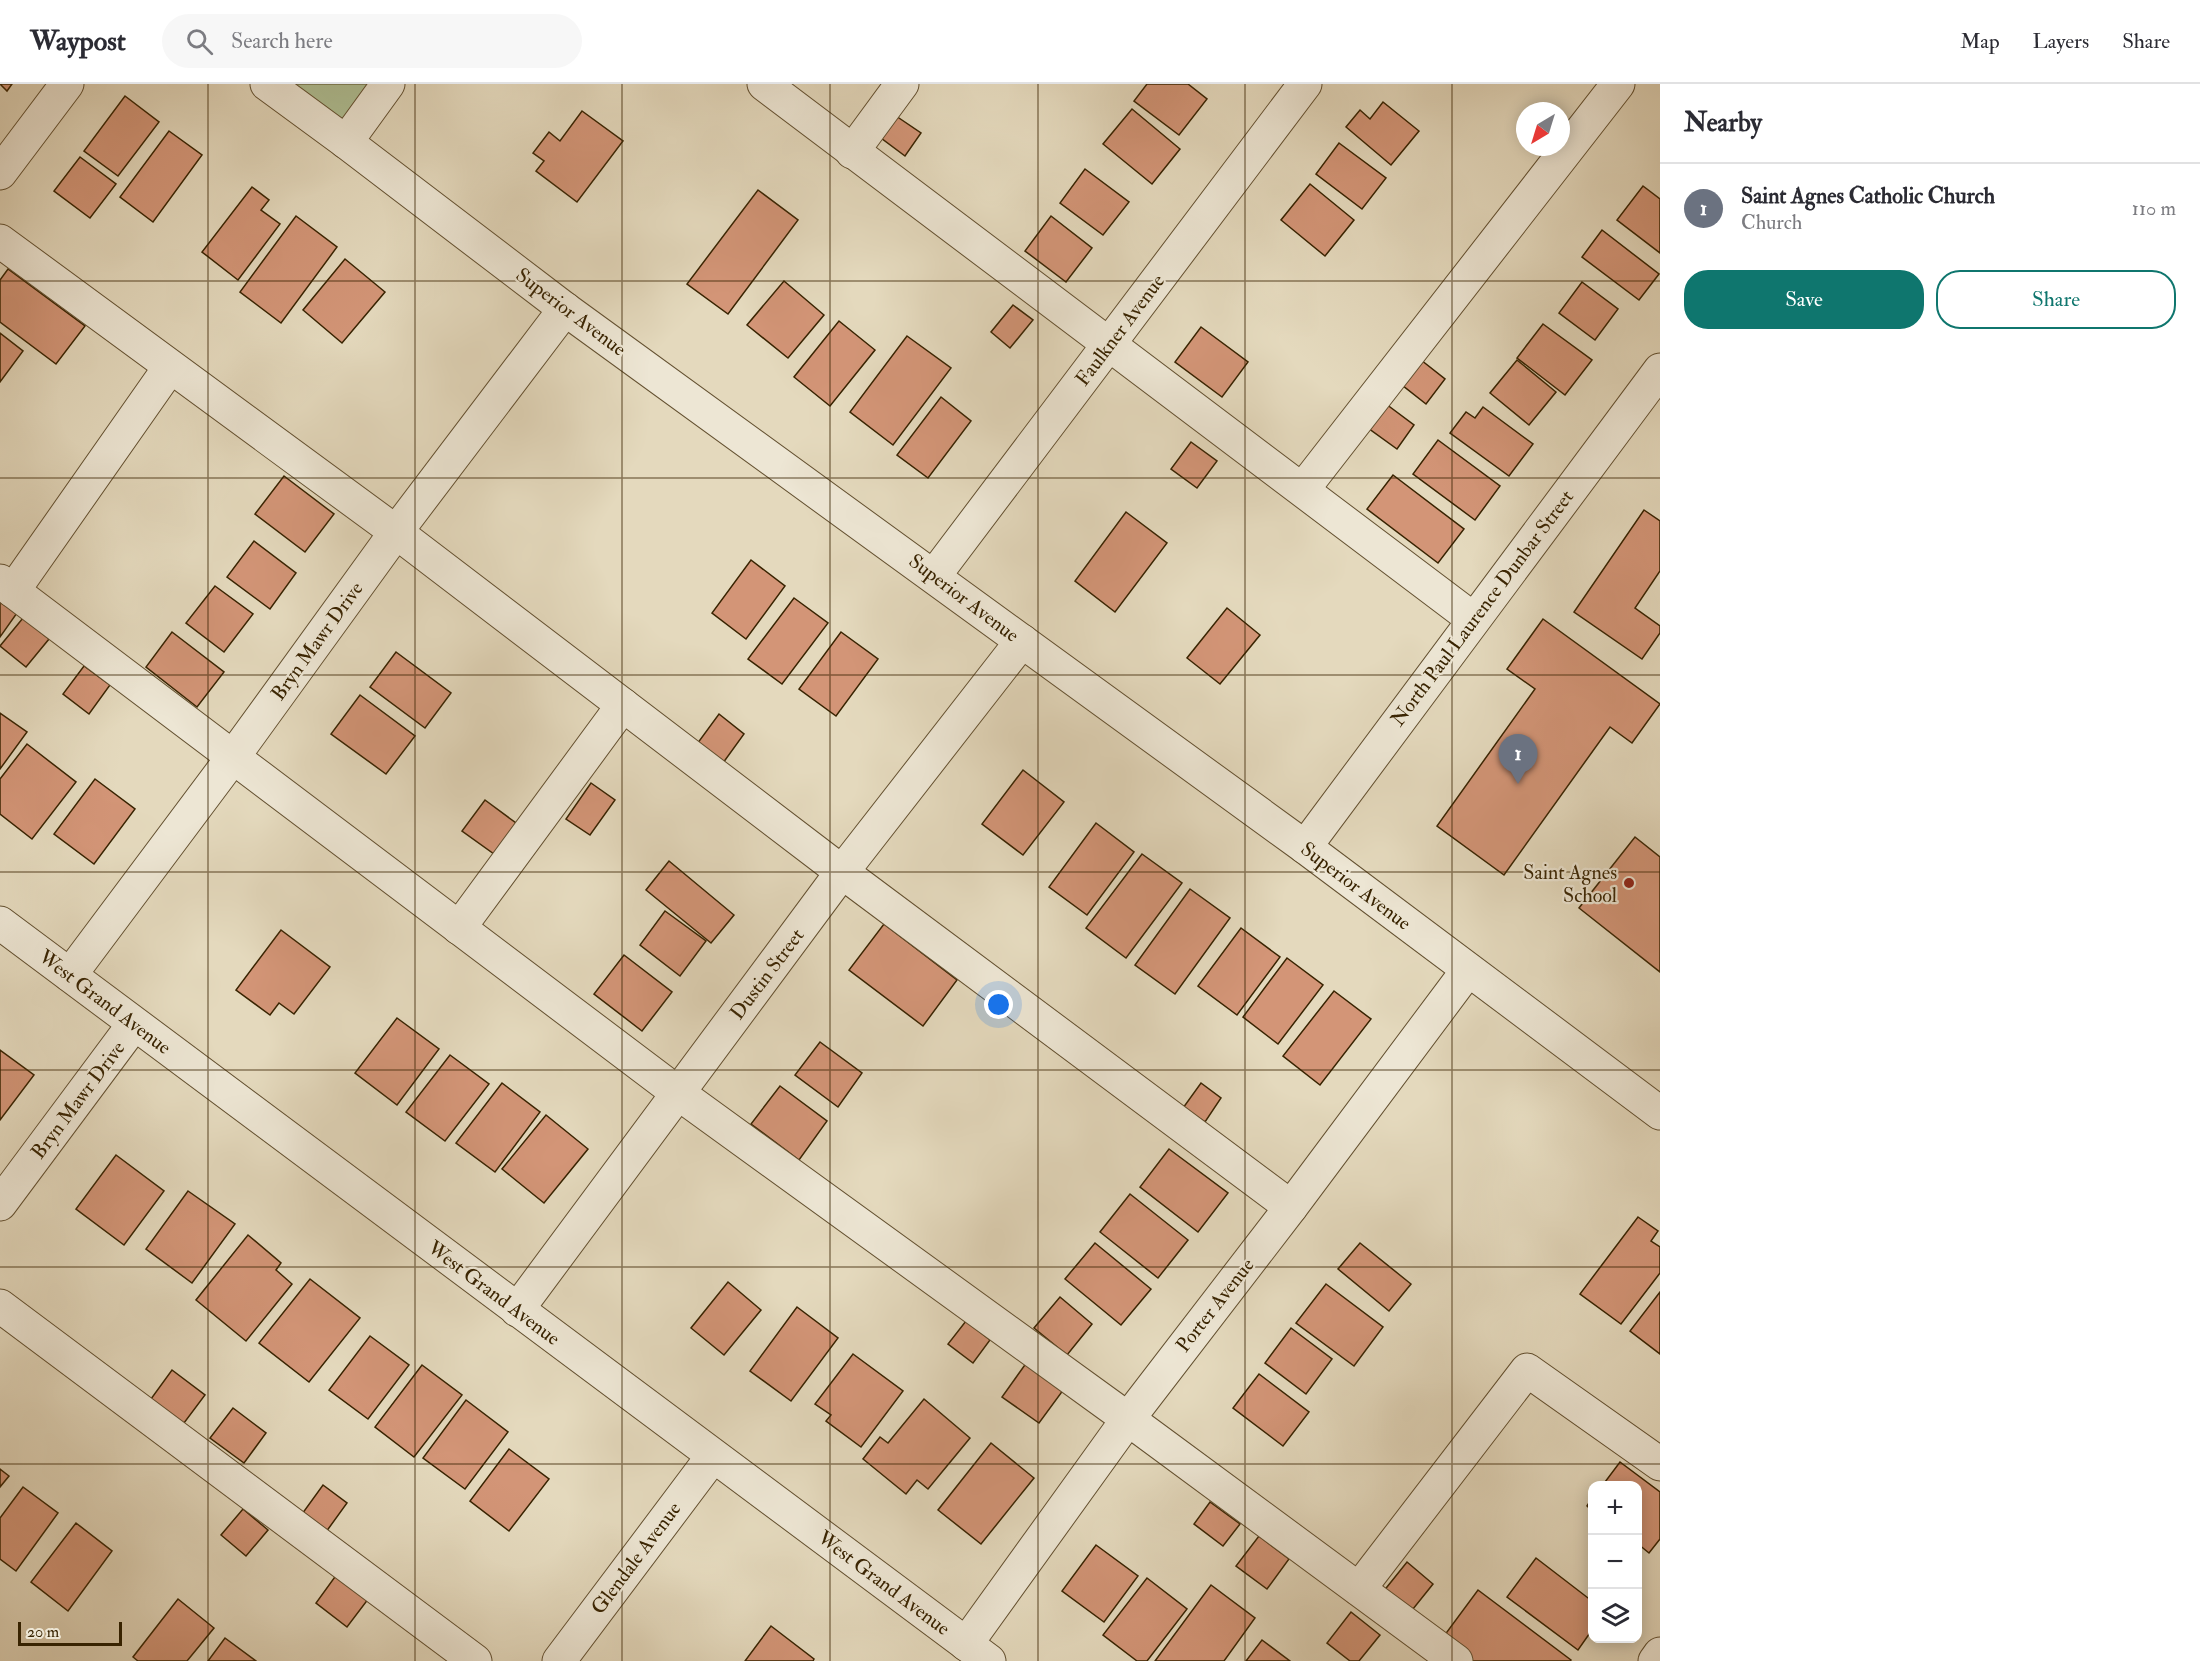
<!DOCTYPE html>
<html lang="en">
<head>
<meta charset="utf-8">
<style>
	body { margin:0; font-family:"IM FELL Double Pica",serif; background:#f7f7f7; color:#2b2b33 }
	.controls { position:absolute; right:18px; bottom:18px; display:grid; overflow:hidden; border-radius:12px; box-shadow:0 3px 15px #0003 }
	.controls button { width:54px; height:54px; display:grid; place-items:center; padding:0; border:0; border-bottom:2px solid #e1e1e2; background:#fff; color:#2b2b33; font:30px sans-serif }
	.compass { position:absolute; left:1516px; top:18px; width:54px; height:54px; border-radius:50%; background:#fff; box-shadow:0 3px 15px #0003; rotate:218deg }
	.scale { position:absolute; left:18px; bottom:15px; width:104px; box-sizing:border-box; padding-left:6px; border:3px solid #382301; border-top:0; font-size:16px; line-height:21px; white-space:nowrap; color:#382301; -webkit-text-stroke:4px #ede6d4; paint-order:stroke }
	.you { position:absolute; left:999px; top:921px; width:21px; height:21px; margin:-15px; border:4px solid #fff; border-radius:50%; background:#1a73e8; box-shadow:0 0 0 9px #1a73e833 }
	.badge { display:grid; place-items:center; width:39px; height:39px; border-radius:50%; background:#0f766e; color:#fff; font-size:20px; font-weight:700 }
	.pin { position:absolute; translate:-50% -50px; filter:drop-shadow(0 2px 3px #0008) }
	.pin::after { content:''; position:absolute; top:32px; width:21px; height:18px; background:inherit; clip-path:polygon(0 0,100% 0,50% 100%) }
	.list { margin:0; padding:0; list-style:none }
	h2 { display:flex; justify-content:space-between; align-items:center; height:78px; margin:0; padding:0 24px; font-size:26px }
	h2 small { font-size:20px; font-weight:400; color:#7c7c81 }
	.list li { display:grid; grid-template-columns:39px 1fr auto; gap:18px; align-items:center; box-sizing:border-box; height:90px; padding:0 24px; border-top:2px solid #e1e1e2 }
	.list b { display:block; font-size:22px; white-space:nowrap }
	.list p { margin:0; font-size:20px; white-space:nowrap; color:#7c7c81 }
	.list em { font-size:20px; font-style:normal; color:#7c7c81 }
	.actions { display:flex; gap:12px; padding:18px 24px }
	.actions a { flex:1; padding:14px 0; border:2px solid #0f766e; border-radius:24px; text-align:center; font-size:21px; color:#0f766e }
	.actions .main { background:#0f766e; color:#fff }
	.icon { flex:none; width:33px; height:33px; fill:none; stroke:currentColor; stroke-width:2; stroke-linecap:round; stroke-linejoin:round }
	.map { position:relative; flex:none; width:1660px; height:1577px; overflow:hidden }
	header { display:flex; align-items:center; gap:36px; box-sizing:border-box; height:84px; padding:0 30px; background:#fff; border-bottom:2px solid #e1e1e2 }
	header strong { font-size:28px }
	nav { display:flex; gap:33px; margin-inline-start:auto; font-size:21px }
	.search { width:420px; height:54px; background:#f7f7f7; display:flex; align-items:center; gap:15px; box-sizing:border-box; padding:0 21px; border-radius:33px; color:#7c7c81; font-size:22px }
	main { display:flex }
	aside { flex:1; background:#fff }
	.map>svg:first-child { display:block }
	.green { fill:#afc095; stroke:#74724b; stroke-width:1.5 }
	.building { fill:#d39577; stroke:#382301; stroke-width:1.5 }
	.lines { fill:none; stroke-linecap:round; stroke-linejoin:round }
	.minor-casing { stroke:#635030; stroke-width:35 }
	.minor { stroke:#ede6d4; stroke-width:33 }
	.grid { fill:none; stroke:#382301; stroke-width:1.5; stroke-opacity:0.55 }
	.poi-dot { fill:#8f2418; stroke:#ede6d4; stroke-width:2 }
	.labels { text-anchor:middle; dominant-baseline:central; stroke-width:4.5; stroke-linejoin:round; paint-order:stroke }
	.street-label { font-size:20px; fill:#382301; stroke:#ede6d4 }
	.poi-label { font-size:20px; fill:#382301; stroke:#ede6d4; text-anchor:end }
</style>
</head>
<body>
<header>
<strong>Waypost</strong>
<div class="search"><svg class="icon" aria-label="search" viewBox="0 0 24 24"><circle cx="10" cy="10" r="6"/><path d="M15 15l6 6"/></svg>Search here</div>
<nav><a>Map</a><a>Layers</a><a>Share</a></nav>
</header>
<main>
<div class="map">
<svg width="1660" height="1577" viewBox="0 0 1660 1577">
	<rect width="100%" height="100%" fill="#e4d9bd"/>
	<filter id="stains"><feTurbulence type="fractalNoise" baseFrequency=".00333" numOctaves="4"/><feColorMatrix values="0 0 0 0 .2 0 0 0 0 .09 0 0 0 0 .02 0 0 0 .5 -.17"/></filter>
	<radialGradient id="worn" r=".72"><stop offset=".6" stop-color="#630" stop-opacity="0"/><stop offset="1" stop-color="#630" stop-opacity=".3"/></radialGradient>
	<path class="green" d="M267,0H388L346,58Z"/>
	<g class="building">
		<path d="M0,0H12L7,7Z"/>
		<path d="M1147,0H1188L1207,15L1179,51L1134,17Z"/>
		<path d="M125,12L159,38L118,92L84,67Z"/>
		<path d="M1383,18L1419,47L1391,81L1346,43L1360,26L1370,35Z"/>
		<path d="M1132,25L1180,65L1152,100L1103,60Z"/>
		<path d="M582,27L623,57L577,118L536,87L544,77L533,69L549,48L560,57Z"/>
		<path d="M896,32L921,49L905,72L881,54Z"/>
		<path d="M169,47L202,71L153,138L120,113Z"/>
		<path d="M1339,59L1386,94L1362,125L1316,90Z"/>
		<path d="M80,73L116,100L90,134L54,107Z"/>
		<path d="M1085,85L1129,118L1103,151L1060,119Z"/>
		<path d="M1310,100L1354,136L1325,172L1281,136Z"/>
		<path d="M1643,102L1660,115V169L1617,136Z"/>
		<path d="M252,103L269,116L261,126L280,140L238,196L202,168Z"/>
		<path d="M758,106L798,136L728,230L687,200Z"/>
		<path d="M296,132L337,163L281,239L240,208Z"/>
		<path d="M1051,132L1092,164L1066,198L1025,167Z"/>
		<path d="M1602,146L1659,190L1639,216L1582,173Z"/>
		<path d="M345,175L385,208L342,259L303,226Z"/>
		<path d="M8,185L85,242L56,280L0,238V196Z"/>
		<path d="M784,197L824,231L788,274L747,241Z"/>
		<path d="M1582,198L1618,225L1595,256L1559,229Z"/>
		<path d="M1013,221L1033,236L1010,264L991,248Z"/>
		<path d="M839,237L875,266L830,322L794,293Z"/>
		<path d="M1543,240L1592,276L1565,311L1517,274Z"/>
		<path d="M1201,243L1248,278L1222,313L1175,278Z"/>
		<path d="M0,249L23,267L0,298Z"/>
		<path d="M907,252L951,284L893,361L850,328Z"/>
		<path d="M1421,276L1445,295L1426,320L1402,301Z"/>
		<path d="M1517,276L1556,308L1529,341L1490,309Z"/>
		<path d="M941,313L971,337L928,394L897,371Z"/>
		<path d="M1386,320L1414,341L1397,365L1368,344Z"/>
		<path d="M1483,323L1533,360L1509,392L1450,349L1466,328L1475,334Z"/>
		<path d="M1438,356L1500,402L1475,436L1413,390Z"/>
		<path d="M1191,358L1217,377L1197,404L1171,385Z"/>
		<path d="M1393,391L1464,445L1438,479L1367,425Z"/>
		<path d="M284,392L334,430L305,468L255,430Z"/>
		<path d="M1644,426L1660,437V487L1635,524L1660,542V549L1642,575L1574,528Z"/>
		<path d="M1126,428L1167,459L1115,528L1075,497Z"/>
		<path d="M254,457L296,489L270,525L227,493Z"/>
		<path d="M751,476L785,502L746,555L712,529Z"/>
		<path d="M215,502L253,530L224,568L186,539Z"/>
		<path d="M794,514L828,539L782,600L748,575Z"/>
		<path d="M0,517L17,529L0,553Z"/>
		<path d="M1227,524L1260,551L1220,600L1187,574Z"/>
		<path d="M23,534L49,555L26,583L0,562Z"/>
		<path d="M1543,535L1660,620L1632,659L1610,643L1504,791L1437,742L1535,605L1507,585Z"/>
		<path d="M172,548L224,588L197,623L146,583Z"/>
		<path d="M841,548L878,575L836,632L799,605Z"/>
		<path d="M396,568L451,609L425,644L370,603Z"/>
		<path d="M84,582L110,601L89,630L63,610Z"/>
		<path d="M360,611L415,652L386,690L331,650Z"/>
		<path d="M0,629L27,648L0,685Z"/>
		<path d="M719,630L744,650L723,679L697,660Z"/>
		<path d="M27,660L76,698L32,755L0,730V695Z"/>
		<path d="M1023,686L1064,718L1023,771L982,740Z"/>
		<path d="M95,695L135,725L94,780L54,750Z"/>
		<path d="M591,699L615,716L590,751L566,735Z"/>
		<path d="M485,716L516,739L494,770L462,747Z"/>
		<path d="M1096,739L1134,768L1087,831L1049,803Z"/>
		<path d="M1635,753L1660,773V888L1579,824Z"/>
		<path d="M1142,770L1182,799L1126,874L1086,844Z"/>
		<path d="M669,777L734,831L711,859L646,806Z"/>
		<path d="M1190,805L1230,834L1175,910L1135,881Z"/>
		<path d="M665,827L706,857L680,892L640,861Z"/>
		<path d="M884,840L957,896L923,942L849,886Z"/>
		<path d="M1241,844L1280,873L1237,931L1198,902Z"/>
		<path d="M281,846L330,883L294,930L279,919L270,931L236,906Z"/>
		<path d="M624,871L672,908L642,947L594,910Z"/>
		<path d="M1287,874L1323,901L1278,960L1243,933Z"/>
		<path d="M1334,907L1371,935L1320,1001L1283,972Z"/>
		<path d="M397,934L439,965L397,1021L355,989Z"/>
		<path d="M820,958L862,989L838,1023L795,991Z"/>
		<path d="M0,966L34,991L0,1036Z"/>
		<path d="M450,971L489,1000L445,1057L406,1028Z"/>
		<path d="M502,999L540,1028L495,1088L456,1059Z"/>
		<path d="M1201,999L1221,1014L1205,1038L1183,1024Z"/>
		<path d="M780,1002L827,1037L799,1076L751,1040Z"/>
		<path d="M546,1031L588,1065L544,1119L502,1085Z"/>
		<path d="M1169,1065L1228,1109L1198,1148L1140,1103Z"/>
		<path d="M116,1071L164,1107L124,1161L76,1125Z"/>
		<path d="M188,1107L235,1140L192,1199L146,1165Z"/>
		<path d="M1130,1110L1188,1156L1158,1194L1100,1148Z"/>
		<path d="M1638,1133L1658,1147L1651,1157L1660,1163V1189L1621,1240L1580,1210Z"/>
		<path d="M248,1151L281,1179L276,1186L292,1200L246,1257L196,1216Z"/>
		<path d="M1095,1159L1151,1205L1121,1241L1065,1195Z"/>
		<path d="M1360,1159L1411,1200L1389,1227L1338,1185Z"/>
		<path d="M310,1195L360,1234L309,1298L259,1259Z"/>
		<path d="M728,1198L761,1226L724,1271L691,1244Z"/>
		<path d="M1326,1200L1383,1243L1354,1282L1296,1239Z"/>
		<path d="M1660,1208V1270L1630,1247Z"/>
		<path d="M1060,1213L1092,1240L1067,1271L1034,1244Z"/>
		<path d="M797,1223L838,1254L791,1317L750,1287Z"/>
		<path d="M966,1237L990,1256L973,1279L948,1260Z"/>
		<path d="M1291,1244L1332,1275L1306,1310L1265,1279Z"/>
		<path d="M370,1252L409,1281L368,1335L329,1306Z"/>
		<path d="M853,1270L903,1307L861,1363L826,1337L831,1331L815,1320Z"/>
		<path d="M1027,1278L1064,1305L1039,1339L1002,1313Z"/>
		<path d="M422,1281L462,1311L414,1373L375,1343Z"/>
		<path d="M172,1286L205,1311L181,1343L148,1319Z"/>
		<path d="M1259,1290L1309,1328L1283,1362L1233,1324Z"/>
		<path d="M924,1315L970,1354L928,1405L917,1396L906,1410L863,1375L880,1353L888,1359Z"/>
		<path d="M466,1316L508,1348L465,1405L423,1374Z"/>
		<path d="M233,1324L266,1349L244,1379L210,1354Z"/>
		<path d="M991,1359L1034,1394L981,1460L938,1426Z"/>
		<path d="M509,1365L549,1395L509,1447L470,1417Z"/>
		<path d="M1620,1378L1660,1408V1455L1649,1469L1638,1460V1402H1602Z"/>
		<path d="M0,1385L9,1392L0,1403Z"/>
		<path d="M323,1401L347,1419L326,1448L302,1430Z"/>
		<path d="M23,1403L58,1429L16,1487L0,1475V1434Z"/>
		<path d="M1592,1414V1427L1587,1422Z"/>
		<path d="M1210,1418L1240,1440L1223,1462L1194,1440Z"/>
		<path d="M243,1425L268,1446L246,1472L221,1451Z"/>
		<path d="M76,1439L112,1467L68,1527L31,1498Z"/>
		<path d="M1259,1452L1289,1475L1267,1505L1236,1482Z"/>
		<path d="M1096,1461L1138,1492L1104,1538L1062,1507Z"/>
		<path d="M1536,1474L1592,1517V1546L1578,1566L1507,1513Z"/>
		<path d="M1407,1478L1433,1500L1409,1530L1383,1508Z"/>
		<path d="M337,1490L369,1514L347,1543L316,1519Z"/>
		<path d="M1147,1494L1187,1525L1147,1577H1137L1103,1551Z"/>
		<path d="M1211,1501L1255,1534L1224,1577H1155Z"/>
		<path d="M1478,1506L1571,1576L1570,1577H1469L1441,1556Z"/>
		<path d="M178,1515L214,1544L187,1577H138L133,1573Z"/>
		<path d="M1351,1528L1380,1551L1359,1577H1350L1327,1559Z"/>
		<path d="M771,1542L814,1575L813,1577H745Z"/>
		<path d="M225,1554L256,1577H208Z"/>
		<path d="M1262,1556L1290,1577H1246Z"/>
	</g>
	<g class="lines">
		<g class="minor-casing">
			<g id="minor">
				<path d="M267,0L346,58L565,225L1305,763L1660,1029"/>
				<path d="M764,0L1473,535"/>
				<path d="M346,58L388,0"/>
				<path d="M852,68L902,0"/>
				<path d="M0,89L67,0"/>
				<path d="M0,157L396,448L842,788L1291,1123"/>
				<path d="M1303,405L1618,0"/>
				<path d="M934,492L1305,0"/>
				<path d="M0,497L678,1009L1128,1335L1456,1577"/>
				<path d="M13,507L170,283"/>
				<path d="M1305,763L1660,286"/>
				<path d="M0,839L989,1577"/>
				<path d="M459,844L623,621"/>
				<path d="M70,891L233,673L396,448L565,225"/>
				<path d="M0,1120L134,940"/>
				<path d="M0,1222L475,1577"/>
				<path d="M517,1226L842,788L1022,557"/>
				<path d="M1359,1505L1527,1286L1660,1380"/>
				<path d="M966,1560L1128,1335L1291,1123L1468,886"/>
				<path d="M559,1577L713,1372"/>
				<path d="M1655,1577L1660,1570"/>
			</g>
		</g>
		<use href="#minor" class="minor"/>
	</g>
	<path class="grid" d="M208,0V1577M415,0V1577M622,0V1577M830,0V1577M1038,0V1577M1245,0V1577M1452,0V1577M0,197H1660M0,394H1660M0,591H1660M0,788H1660M0,986H1660M0,1183H1660M0,1380H1660"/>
	<circle class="poi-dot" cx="1629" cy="799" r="6"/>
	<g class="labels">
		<g class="street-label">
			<text transform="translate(571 228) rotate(37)">Superior Avenue</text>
			<text transform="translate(1120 246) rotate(-53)">Faulkner Avenue</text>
			<text transform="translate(964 514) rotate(37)">Superior Avenue</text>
			<text transform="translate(1482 524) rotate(-53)">North Paul Laurence Dunbar Street</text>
			<text transform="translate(317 557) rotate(-54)">Bryn Mawr Drive</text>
			<text transform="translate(1356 802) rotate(37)">Superior Avenue</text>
			<text transform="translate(767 890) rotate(-53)">Dustin Street</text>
			<text transform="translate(105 918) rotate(37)">West Grand Avenue</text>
			<text transform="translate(78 1016) rotate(-53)">Bryn Mawr Drive</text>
			<text transform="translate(494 1209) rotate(37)">West Grand Avenue</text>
			<text transform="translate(1215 1221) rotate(-52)">Porter Avenue</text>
			<text transform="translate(636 1474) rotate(-53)">Glendale Avenue</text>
			<text transform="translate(884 1499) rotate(37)">West Grand Avenue</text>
		</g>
		<g class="poi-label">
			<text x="1617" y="788">Saint Agnes<tspan x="1617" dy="23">School</tspan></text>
		</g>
	</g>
	<rect width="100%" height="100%" filter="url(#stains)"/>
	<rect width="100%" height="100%" fill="url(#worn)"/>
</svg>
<div class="controls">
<button>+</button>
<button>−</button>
<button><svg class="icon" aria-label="layers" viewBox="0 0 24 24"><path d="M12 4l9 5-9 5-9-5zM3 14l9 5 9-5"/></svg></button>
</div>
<svg class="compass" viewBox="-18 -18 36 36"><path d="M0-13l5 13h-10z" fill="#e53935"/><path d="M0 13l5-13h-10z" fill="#7c7c81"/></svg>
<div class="scale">20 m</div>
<div class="you"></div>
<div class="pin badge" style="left:1518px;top:700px;background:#6b7280">1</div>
</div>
<aside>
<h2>Nearby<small></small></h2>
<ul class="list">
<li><span class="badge" style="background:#6b7280">1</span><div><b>Saint Agnes Catholic Church</b><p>Church</p></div><em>110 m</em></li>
</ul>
<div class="actions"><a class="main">Save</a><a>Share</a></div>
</aside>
</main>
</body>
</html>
